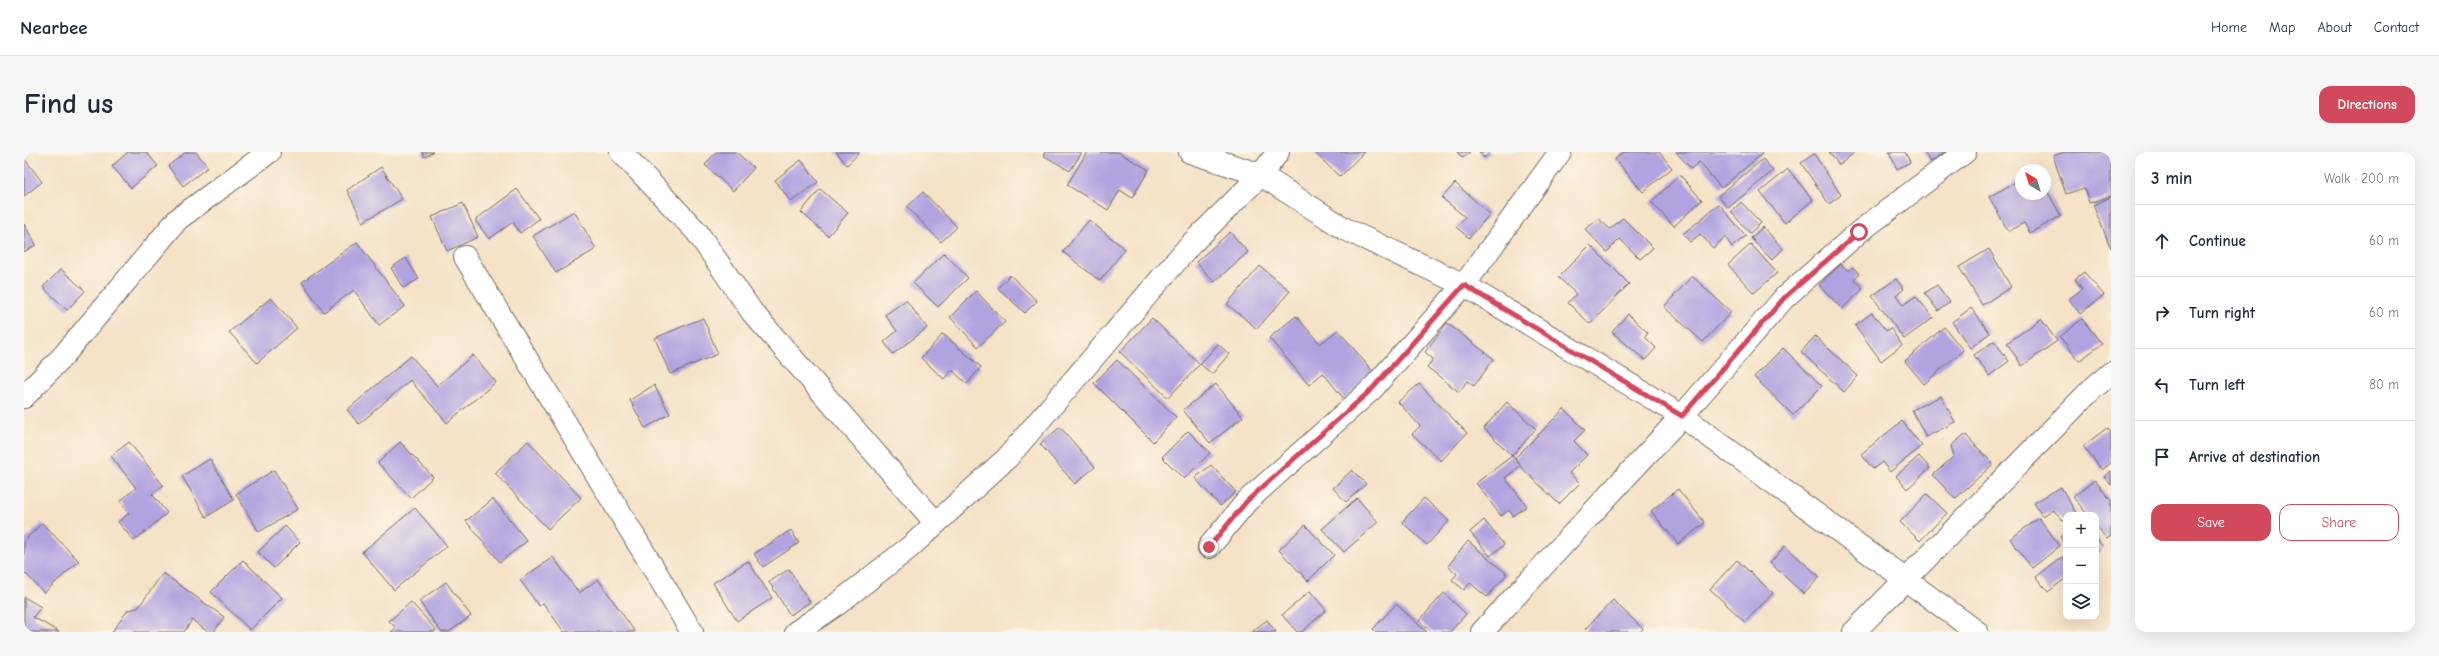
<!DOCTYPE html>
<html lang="en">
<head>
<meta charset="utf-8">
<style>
	body { margin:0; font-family:"Comic Neue",sans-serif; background:#f6f6f7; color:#1f2937 }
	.controls { position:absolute; right:12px; bottom:12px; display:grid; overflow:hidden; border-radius:8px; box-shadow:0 4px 16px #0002 }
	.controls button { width:36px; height:36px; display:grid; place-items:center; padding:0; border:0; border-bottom:1px solid #e0e1e3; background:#fff; color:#1f2937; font:20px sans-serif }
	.compass { position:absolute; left:1991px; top:12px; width:36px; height:36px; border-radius:50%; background:#fff; box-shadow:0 4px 16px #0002; rotate:322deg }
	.stop { position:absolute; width:12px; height:12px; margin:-9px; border:3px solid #d1495b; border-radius:50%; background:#fff }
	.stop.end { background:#d1495b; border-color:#fff; box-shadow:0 1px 4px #0008 }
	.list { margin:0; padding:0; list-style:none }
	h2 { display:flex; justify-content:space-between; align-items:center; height:52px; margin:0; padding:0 16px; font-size:17px }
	h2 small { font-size:13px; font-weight:400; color:#747a83 }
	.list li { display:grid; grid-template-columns:26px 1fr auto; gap:12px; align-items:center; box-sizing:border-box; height:72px; padding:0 16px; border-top:1px solid #e0e1e3 }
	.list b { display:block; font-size:15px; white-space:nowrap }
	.list em { font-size:13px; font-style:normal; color:#747a83 }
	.actions { display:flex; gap:8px; padding:12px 16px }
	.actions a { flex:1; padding:9px 0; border:1px solid #d1495b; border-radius:12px; text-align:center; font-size:14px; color:#d1495b }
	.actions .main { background:#d1495b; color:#fff }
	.icon { flex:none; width:22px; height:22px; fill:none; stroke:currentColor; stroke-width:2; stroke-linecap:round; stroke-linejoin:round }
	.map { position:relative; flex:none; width:2087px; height:480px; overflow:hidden; border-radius:12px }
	header { display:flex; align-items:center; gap:24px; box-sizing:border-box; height:56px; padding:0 20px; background:#fff; border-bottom:1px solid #e0e1e3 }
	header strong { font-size:19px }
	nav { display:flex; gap:22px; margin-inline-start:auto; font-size:14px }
	.intro { display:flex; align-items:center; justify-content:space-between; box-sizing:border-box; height:96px; padding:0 24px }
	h1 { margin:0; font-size:28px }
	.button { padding:10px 18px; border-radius:12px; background:#d1495b; color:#fff; font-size:14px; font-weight:700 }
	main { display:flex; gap:24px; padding:0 24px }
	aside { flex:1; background:#fff; border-radius:12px; box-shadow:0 4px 16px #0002 }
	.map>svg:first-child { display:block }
	.building { fill:#b0a3e0 }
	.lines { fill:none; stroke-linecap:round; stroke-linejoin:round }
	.minor-casing { stroke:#726b62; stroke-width:24 }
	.minor { stroke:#fff; stroke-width:22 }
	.route { stroke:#d1495b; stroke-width:5 }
</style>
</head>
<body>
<header>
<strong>Nearbee</strong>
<nav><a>Home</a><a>Map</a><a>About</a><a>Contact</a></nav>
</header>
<div class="intro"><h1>Find us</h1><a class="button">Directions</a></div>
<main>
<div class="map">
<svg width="2087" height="480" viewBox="0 0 2087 480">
	<rect width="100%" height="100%" fill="#fcf5e5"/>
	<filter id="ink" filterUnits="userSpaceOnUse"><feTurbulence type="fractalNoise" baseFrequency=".025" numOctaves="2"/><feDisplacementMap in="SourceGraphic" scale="8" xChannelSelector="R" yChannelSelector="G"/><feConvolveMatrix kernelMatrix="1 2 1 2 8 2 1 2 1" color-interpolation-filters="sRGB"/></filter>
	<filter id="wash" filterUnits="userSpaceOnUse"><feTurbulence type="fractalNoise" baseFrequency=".012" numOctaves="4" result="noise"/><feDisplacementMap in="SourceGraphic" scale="16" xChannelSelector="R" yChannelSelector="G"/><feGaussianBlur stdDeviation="0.9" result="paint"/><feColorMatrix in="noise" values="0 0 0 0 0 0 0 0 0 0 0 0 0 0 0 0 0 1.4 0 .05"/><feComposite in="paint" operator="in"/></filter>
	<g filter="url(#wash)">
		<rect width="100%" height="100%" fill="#f5e2c7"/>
		<g id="blocks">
			<g class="building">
				<path d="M104,0H122L134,14L107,36L88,14Z"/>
				<path d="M162,0H172L184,15L159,34L144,14Z"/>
				<path d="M398,0H409L401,5Z"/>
				<path d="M692,0H712L730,16L709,39L681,13Z"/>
				<path d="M812,0H835V1L823,13Z"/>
				<path d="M1021,0H1058L1046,19L1019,3Z"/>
				<path d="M1063,0H1094L1125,18L1108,46L1096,38L1084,58L1043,33Z"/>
				<path d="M1290,0H1340L1316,25Z"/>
				<path d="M1433,0H1446L1439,6Z"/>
				<path d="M1455,0H1467L1460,6Z"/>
				<path d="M1600,0H1635L1648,16L1619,40L1591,7Z"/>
				<path d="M1652,0H1737L1738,2L1697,36L1675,10L1667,17Z"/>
				<path d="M1805,0H1831L1815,13Z"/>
				<path d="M1865,0H1881L1886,10L1873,17Z"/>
				<path d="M1900,0H1921L1906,10Z"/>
				<path d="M2040,0H2087V44L2065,51L2060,36L2042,42L2029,4Z"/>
				<path d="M1790,2L1817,43L1805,52L1777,11Z"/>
				<path d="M0,6L18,30L0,44Z"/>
				<path d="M1739,7L1749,19L1704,56L1694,44Z"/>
				<path d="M777,8L794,30L767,50L751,28Z"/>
				<path d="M357,15L378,47L339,70L323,38Z"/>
				<path d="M1764,17L1789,48L1761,71L1736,40Z"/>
				<path d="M1656,23L1678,48L1650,74L1627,50Z"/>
				<path d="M1997,27V42H2021V35L2037,64L2006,81L2000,71L1984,79L1965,45Z"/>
				<path d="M1431,31L1466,62L1445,86L1432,75L1441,65L1418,46Z"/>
				<path d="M493,37L515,67L496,81L489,70L465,87L451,68Z"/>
				<path d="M796,37L824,61L804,84L777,60Z"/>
				<path d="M899,40L933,75L917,90L883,55Z"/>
				<path d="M2087,45V96L2069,53Z"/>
				<path d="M1717,50L1737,71L1726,81L1707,60Z"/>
				<path d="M439,51L454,85L423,99L408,65Z"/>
				<path d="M1695,52L1722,84L1708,95L1701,85L1689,96L1676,82L1666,90L1659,82Z"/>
				<path d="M550,59L572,97L532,121L509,84Z"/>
				<path d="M1599,66L1629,96L1616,107L1596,87L1583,100L1561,77L1575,67L1586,77Z"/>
				<path d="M1065,68L1101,97L1076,129L1039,100Z"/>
				<path d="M0,72L12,93L0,100Z"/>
				<path d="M1739,75L1759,97L1748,108L1727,86Z"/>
				<path d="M1206,80L1224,100L1190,130L1172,110Z"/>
				<path d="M333,90L381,154L355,173L330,138L300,160L278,130Z"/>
				<path d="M1727,92L1753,121L1730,141L1704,113Z"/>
				<path d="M1566,93L1605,132L1566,172L1544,151L1552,142L1534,125Z"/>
				<path d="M1965,97L1987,135L1958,153L1935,115Z"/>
				<path d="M920,101L944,126L914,155L889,131Z"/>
				<path d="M382,106L395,127L379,136L367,116Z"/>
				<path d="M1817,112L1824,119L1829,115L1835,122L1830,127L1839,137L1818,157L1795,133Z"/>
				<path d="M1236,114L1266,139L1233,177L1203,152Z"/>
				<path d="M37,117L61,139L43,158L19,135Z"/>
				<path d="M2060,120L2080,143L2056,162L2045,147L2058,137L2051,127Z"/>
				<path d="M986,123L1013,149L1001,161L974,136Z"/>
				<path d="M1668,124L1707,160L1679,190L1640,155Z"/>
				<path d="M1872,127L1880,137L1872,143L1879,153L1892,144L1909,166L1880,187L1848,144Z"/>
				<path d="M1913,133L1926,150L1914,159L1901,141Z"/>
				<path d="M952,139L981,170L954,195L926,165Z"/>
				<path d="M247,146L273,176L233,211L205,180Z"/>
				<path d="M882,148L903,176L869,202L860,190L873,179L861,163Z"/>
				<path d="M1947,156L1966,181L1946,196L1928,170Z"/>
				<path d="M1848,161L1862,179L1866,176L1878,193L1857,209L1831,173Z"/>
				<path d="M1604,162L1624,181L1621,185L1632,196L1621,208L1588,180Z"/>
				<path d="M1272,164L1296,192L1314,178L1350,221L1320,247L1299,221L1285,233L1245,186Z"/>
				<path d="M679,166L694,202L646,222L631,186Z"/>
				<path d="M1128,166L1176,212L1144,246L1096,200Z"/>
				<path d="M2017,167L2033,189L1998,214L1983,191Z"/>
				<path d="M2058,167L2078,192L2055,209L2036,185Z"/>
				<path d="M1423,171L1470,207L1450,234L1443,229L1435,240L1403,215L1409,207L1401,200Z"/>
				<path d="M1920,175L1939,198L1900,232L1881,209Z"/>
				<path d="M919,182L957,215L943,232L928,218L920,227L897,206Z"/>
				<path d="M1791,184L1834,224L1820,240L1777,200Z"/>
				<path d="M1970,189L1985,209L1965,224L1950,203Z"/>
				<path d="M1194,192L1205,202L1188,222L1176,212Z"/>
				<path d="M1759,196L1798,234L1769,263L1730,225Z"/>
				<path d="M449,203L472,230L423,271L386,228L335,272L323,258L387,204L413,234Z"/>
				<path d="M1093,208L1152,265L1129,290L1070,231Z"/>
				<path d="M1192,232L1219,265L1186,291L1159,258Z"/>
				<path d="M1395,232L1443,281L1417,309L1388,282L1396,274L1374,250Z"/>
				<path d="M630,233L646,262L621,276L606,248Z"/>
				<path d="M1917,244L1931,270L1902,285L1888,258Z"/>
				<path d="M1483,250L1512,277L1488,304L1460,276Z"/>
				<path d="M1540,257L1561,278L1550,289L1563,303L1545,321L1556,331L1535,352L1496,314L1481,326L1503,354L1489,364L1485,358L1477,364L1452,331L1488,304L1496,313L1491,306Z"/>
				<path d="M1878,269L1898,294L1866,320L1858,310L1849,317L1837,302Z"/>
				<path d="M1036,275L1071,315L1051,332L1016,292Z"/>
				<path d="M2083,276L2087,281V311L2078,318L2059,294Z"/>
				<path d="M1164,279L1186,301L1160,327L1138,305Z"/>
				<path d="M1941,282L1969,312L1931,347L1909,323L1930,304L1927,294Z"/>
				<path d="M504,289L557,346L524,377L471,321Z"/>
				<path d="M105,290L139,333L128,342L143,361L110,389L94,370L105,361L96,349L112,336L87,304Z"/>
				<path d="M376,290L409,325L387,346L354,311Z"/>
				<path d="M1895,304L1906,316L1883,337L1872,324Z"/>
				<path d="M186,307L210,348L182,365L158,324Z"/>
				<path d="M1187,313L1212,340L1196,354L1171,326Z"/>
				<path d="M250,318L274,357L235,380L212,342Z"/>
				<path d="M1328,318L1342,332L1322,350L1309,336Z"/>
				<path d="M2087,319V333L2080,325Z"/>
				<path d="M2071,328L2087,349V384L2083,387L2072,374V363H2064L2049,345Z"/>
				<path d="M2037,335L2053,363H2042V371L2029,358L2018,364L2010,351Z"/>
				<path d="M1654,337L1681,371L1654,392L1627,359Z"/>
				<path d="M1903,342L1923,361L1896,389L1876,370Z"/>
				<path d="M1333,346L1354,370L1320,400L1298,377Z"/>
				<path d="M1400,346L1425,369L1403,393L1378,370Z"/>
				<path d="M469,347L503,389L476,410L442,369Z"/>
				<path d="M391,356L423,394L370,438L338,400Z"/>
				<path d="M2015,366L2036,394L2008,416L1986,387Z"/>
				<path d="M1460,368L1480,393L1466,404L1446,380Z"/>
				<path d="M18,371L55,409L20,441L0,420V389Z"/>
				<path d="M1281,373L1310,403L1284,429L1255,398Z"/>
				<path d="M261,374L276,390L250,416L234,400Z"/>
				<path d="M767,378L775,391L739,415L730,402Z"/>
				<path d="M2042,381V394L2036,385Z"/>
				<path d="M2072,385L2079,395L2072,401Z"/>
				<path d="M1444,389L1483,422L1463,445L1446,431L1440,438L1428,428L1433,422L1424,414Z"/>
				<path d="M1761,394L1796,425L1780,442L1746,411Z"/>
				<path d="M529,405L555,441L574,427L611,480H540L519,451L515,454L496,428Z"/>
				<path d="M2038,405L2042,411V426L2024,440L2012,425Z"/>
				<path d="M219,408L258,446L226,478L187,440Z"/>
				<path d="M1713,408L1749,441L1721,470L1686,437Z"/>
				<path d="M724,409L748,446L713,469L689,431Z"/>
				<path d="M765,417L786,450L766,463L745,430Z"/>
				<path d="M139,421L200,465L190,480H184L168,468L160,480H88L104,458L114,456Z"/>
				<path d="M422,430L447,464L425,480H417L395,449Z"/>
				<path d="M1286,439L1302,458L1278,480H1273L1258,463Z"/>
				<path d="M1420,441L1442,462L1426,480H1408L1395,469Z"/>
				<path d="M0,445L17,455L9,465L35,480H0Z"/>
				<path d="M1589,448L1619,477L1616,480H1564L1561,477Z"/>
				<path d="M387,450L412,478L410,480H367L372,476L365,469Z"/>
				<path d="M1372,452L1403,480H1352L1349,477Z"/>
				<path d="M1243,468L1252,480H1227Z"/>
			</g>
		</g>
	</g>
	<g filter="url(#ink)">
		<use href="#blocks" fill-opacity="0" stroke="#726b62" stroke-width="1"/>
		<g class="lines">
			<g class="minor-casing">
				<g id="minor">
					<path d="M597,0L673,80L728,160L912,371"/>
					<path d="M1166,0L1237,23L1321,77L1440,133L1658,264L1953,480"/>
					<path d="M441,105L668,480"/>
					<path d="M0,245L40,203L154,67L245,0"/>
					<path d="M1185,395L1223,349L1348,237L1440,133L1536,0"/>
					<path d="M772,480L812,453L886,395L983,306L1166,93L1237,23L1254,0"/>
					<path d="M1458,480L1658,264L1761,145L1835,80L1941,0"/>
					<path d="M1830,480L2067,238L2087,221"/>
				</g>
			</g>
			<use href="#minor" class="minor"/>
		</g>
	</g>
	<g class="lines" filter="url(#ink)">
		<path class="route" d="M1185,395L1223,349L1348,237L1440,133L1658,264L1761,145L1835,80"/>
	</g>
</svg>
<div class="controls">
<button>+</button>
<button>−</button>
<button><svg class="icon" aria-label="layers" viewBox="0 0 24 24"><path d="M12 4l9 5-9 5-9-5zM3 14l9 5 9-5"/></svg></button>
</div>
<svg class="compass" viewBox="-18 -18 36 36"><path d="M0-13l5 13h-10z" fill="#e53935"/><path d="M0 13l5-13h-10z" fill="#747a83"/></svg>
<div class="stop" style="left:1835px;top:80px"></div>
<div class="stop end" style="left:1185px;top:395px"></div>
</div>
<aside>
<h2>3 min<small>Walk · 200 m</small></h2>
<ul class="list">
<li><svg class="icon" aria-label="ahead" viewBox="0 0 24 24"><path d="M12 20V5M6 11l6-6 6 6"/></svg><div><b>Continue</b></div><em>60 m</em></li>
<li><svg class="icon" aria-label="right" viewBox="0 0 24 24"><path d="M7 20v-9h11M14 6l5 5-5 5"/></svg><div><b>Turn right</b></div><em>60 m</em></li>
<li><svg class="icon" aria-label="left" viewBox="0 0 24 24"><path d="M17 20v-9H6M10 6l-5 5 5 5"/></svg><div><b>Turn left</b></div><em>80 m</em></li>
<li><svg class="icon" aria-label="arrive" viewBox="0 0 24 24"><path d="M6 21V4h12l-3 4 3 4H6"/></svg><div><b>Arrive at destination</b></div></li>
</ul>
<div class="actions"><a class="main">Save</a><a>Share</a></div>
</aside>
</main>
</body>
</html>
